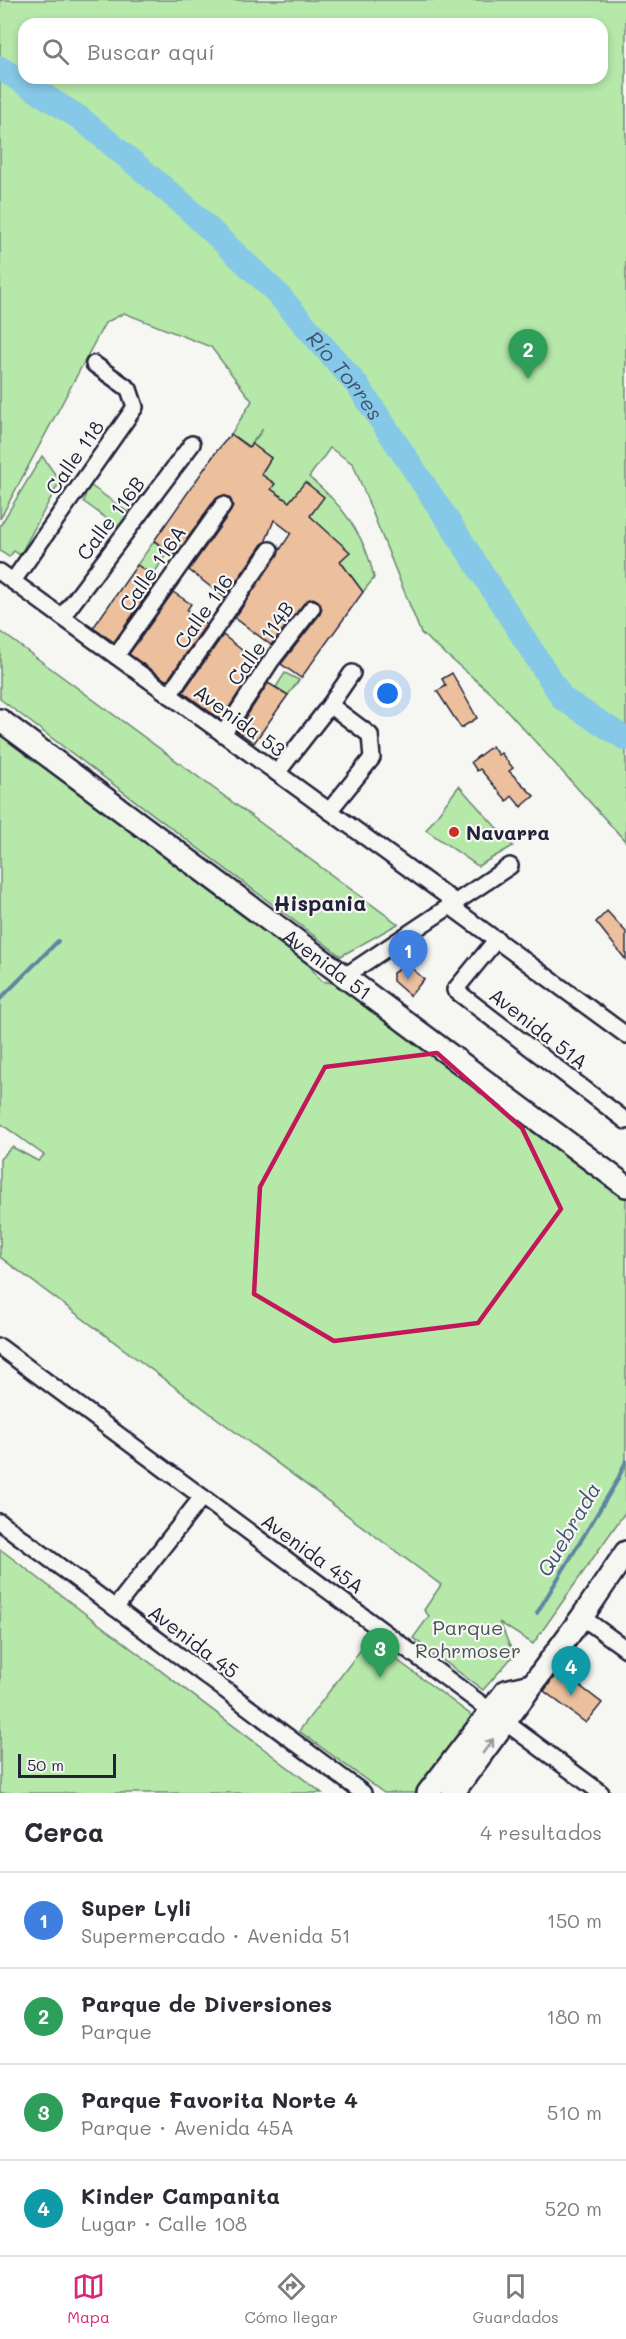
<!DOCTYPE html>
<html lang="es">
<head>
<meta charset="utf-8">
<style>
	body { margin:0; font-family:Mali,sans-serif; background:#f7f7f7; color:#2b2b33 }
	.scale { position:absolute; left:18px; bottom:15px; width:98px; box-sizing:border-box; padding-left:6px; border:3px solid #22223b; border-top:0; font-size:16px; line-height:21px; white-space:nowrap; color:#22223b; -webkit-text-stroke:4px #f6f6f2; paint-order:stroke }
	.you { position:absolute; left:388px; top:694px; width:21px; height:21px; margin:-15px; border:4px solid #fff; border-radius:50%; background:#1a73e8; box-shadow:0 0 0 9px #1a73e833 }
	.badge { display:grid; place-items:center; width:39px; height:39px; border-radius:50%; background:#db2777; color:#fff; font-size:20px; font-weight:700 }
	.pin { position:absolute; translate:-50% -50px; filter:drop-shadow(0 2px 3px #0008) }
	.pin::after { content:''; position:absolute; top:32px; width:21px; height:18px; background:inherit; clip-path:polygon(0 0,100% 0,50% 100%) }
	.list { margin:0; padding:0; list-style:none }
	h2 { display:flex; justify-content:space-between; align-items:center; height:78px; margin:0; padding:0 24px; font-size:26px }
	h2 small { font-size:20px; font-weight:400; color:#7c7c81 }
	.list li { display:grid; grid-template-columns:39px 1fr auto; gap:18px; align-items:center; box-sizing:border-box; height:96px; padding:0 24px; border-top:2px solid #e1e1e2 }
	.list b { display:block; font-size:22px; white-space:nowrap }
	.list p { margin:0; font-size:20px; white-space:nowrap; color:#7c7c81 }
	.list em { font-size:20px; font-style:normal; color:#7c7c81 }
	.icon { flex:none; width:33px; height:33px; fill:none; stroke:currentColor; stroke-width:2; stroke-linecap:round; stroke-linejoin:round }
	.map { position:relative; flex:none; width:626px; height:1793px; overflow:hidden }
	.search { position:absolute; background:#fff; box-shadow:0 3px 9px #0003; left:18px; right:18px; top:18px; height:66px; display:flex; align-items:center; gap:15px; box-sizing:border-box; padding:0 21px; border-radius:18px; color:#7c7c81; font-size:22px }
	.sheet { height:462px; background:#fff }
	nav { display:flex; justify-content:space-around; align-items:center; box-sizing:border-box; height:84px; border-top:2px solid #e1e1e2; background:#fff; font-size:16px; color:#7c7c81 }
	nav a { display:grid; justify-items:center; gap:3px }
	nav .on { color:#db2777 }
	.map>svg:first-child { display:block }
	.green { fill:#b5e8a9; stroke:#6c8572; stroke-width:1.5; fill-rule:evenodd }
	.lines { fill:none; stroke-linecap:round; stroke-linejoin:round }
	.stream { stroke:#5e86a2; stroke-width:4 }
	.river { stroke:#86c8e7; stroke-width:24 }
	.building { fill:#edc09d; stroke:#22223b; stroke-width:1.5 }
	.street-casing { stroke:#22223b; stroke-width:20 }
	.secondary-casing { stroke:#22223b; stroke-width:26 }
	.street { stroke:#f6f6f2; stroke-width:15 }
	.secondary { stroke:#f6f6f2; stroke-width:21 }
	.oneway { stroke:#9797a0 }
	.marked { fill:none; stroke:#c2185b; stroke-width:4.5; stroke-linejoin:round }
	.poi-dot { fill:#c8321e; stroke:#f6f6f2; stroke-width:2 }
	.labels { text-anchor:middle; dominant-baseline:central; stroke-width:4.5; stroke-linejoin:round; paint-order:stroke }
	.street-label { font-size:20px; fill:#22223b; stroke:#f6f6f2 }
	.poi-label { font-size:20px; font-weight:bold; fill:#22223b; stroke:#f6f6f2; text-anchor:start }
	.park-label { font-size:20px; fill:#475456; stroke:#f6f6f2 }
	.water-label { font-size:21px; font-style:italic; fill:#40546f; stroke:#f6f6f2 }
	.neighbourhood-label { font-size:21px; font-weight:bold; fill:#22223b; stroke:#f6f6f2 }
</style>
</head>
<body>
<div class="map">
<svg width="626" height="1793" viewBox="0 0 626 1793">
	<rect width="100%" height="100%" fill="#f6f6f2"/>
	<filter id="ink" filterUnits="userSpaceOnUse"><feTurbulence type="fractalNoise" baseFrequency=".0167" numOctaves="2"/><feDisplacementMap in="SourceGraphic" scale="12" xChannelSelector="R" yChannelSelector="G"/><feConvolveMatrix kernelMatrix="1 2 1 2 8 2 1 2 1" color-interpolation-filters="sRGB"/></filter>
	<g filter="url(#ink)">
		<g class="green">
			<path d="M0,0H626V842L492,694L421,633L353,464L330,448L309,477C342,504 366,536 374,578L363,592L340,561L349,552L310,516L271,489L274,484L261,474L271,458L252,444L263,429L248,447L231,434L252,401L211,347L124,313L105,323L0,519ZM24,24H602V78H24Z"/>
			<path d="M42,456L60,481L20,555L14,551L9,557L0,551V526Z"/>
			<path d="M87,483L129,513L122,526H117L84,502Z"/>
			<path d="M154,541L168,552L153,575L137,565Z"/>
			<path d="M0,631L398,924L341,956L0,699Z"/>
			<path d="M285,673L299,680L288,695L276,687Z"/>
			<path d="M0,733L306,961L321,981L339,984L626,1193V1511L533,1644L499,1622C506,1632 506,1644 515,1654L483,1690L413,1638L429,1616L424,1610L441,1585L0,1257V1159L12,1147L38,1161L44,1155L0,1123Z"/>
			<path d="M459,786L513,846L478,866L426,830Z"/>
			<path d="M0,1549L322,1793H0Z"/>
			<path d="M369,1639L475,1718L419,1793H384L299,1731Z"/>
		</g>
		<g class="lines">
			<g class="stream">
				<path d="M0,999L58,941"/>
				<path d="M537,1613L617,1481L626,1461"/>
			</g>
			<path class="river" id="s1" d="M0,68L80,118L183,204L276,292L358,386L453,528L563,699L626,739"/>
		</g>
		<g class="building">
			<path d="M231,434L249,447L252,444L271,458L261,474L275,484L271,489L289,502L305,482L324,497L310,516L350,552L340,561L363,592L301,678L281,664L320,614L322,609L318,601L313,598L305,602L271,645L235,618L291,533L274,520L266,540L267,541L262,544L225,598L189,570L231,511L233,505L229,497L223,495L215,499L176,555L154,541L216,452Z"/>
			<path d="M137,565L158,579L114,642L93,628Z"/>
			<path d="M173,592L191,604L187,610L206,625L167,681L129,654Z"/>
			<path d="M223,635L258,663L221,720L183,692Z"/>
			<path d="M452,673L477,718L461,728L437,691L446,686L442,679Z"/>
			<path d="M268,683L288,695L254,743L237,731Z"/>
			<path d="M492,746L498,755L501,753L513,768L509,771L534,796L521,807L512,796L507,801L480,769L477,771L471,762Z"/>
			<path d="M607,911L626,932V960L596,922Z"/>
			<path d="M407,964L424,979L410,996L393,981V973Z"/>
			<path d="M559,1670L602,1703L586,1723L544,1691Z"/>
		</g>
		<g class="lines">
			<g class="street-casing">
				<g id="street">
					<path d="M0,572L455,902"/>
					<path d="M13,581L135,407L129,389L94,364"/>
					<path d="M62,617L192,444"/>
					<path d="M116,656L223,505"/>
					<path d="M169,695L270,550"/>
					<path d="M223,734L271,661L312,608"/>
					<path d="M277,773L330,705L352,673"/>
					<path d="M329,811L372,758L370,735L330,705"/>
					<path d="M450,906L626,1035"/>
					<path d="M497,939L455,990L626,1121"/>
					<path d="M345,976L510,866"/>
					<path d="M0,1347L601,1793"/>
					<path d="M0,1522L363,1793"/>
					<path d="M115,1608L202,1497"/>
					<path d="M582,1617L626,1649"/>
				</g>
			</g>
			<g class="secondary-casing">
				<g id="secondary">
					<path id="s2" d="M0,720L626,1186"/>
					<path d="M428,1793L506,1691L531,1685"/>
					<path d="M453,1793L582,1617L626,1552"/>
				</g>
			</g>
			<use href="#street" class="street"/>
			<use href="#secondary" class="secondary"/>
		</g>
		<defs><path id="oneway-shaft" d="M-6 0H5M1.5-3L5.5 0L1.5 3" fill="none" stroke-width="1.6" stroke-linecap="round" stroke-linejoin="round" transform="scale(1.5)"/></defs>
		<use class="oneway" href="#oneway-shaft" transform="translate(488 1746) rotate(-54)"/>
	</g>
	<path class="marked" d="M437,1053L522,1128L561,1209L478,1323L334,1341L254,1294L260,1187L325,1067Z"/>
	<circle class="poi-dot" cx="454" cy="832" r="6"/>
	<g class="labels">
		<g class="street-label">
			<text transform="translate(74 457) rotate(-55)">Calle 118</text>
			<text transform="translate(110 518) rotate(-53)">Calle 116B</text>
			<text transform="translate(152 568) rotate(-55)">Calle 116A</text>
			<text transform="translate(203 611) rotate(-55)">Calle 116</text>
			<text transform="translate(260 643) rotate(-54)">Calle 114B</text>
			<text transform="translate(240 720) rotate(36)">Avenida 53</text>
			<text stroke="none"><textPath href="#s2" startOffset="408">Avenida 51</textPath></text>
			<text transform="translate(539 1028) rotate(38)">Avenida 51A</text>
			<text transform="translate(313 1553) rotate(36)">Avenida 45A</text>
			<text transform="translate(194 1641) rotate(37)">Avenida 45</text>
		</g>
		<g class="poi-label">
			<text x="466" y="832">Navarra</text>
		</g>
		<g class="park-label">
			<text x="468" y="1627">Parque<tspan x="468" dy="23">Rohrmoser</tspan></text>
		</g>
		<g class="water-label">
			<text stroke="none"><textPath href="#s1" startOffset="465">Río Torres</textPath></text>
			<text transform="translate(568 1529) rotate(-60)">Quebrada</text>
		</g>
		<g class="neighbourhood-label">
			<text x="320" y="902">Hispania</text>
		</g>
	</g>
</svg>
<div class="scale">50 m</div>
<div class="you"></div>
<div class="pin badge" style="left:408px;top:980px;background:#3f7fe0">1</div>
<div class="pin badge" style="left:528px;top:379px;background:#2e9e5b">2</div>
<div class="pin badge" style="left:380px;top:1678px;background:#2e9e5b">3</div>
<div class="pin badge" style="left:571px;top:1696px;background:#0f9aa8">4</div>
<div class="search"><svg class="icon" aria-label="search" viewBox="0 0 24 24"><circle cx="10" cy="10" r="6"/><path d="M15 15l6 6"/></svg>Buscar aquí</div>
</div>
<section class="sheet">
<h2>Cerca<small>4 resultados</small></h2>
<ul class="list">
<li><span class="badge" style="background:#3f7fe0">1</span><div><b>Super Lyli</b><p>Supermercado · Avenida 51</p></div><em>150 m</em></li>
<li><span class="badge" style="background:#2e9e5b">2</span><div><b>Parque de Diversiones</b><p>Parque</p></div><em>180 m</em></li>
<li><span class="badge" style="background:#2e9e5b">3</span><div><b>Parque Favorita Norte 4</b><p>Parque · Avenida 45A</p></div><em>510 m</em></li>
<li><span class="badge" style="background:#0f9aa8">4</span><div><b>Kinder Campanita</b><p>Lugar · Calle 108</p></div><em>520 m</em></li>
</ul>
</section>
<nav>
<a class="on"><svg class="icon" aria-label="map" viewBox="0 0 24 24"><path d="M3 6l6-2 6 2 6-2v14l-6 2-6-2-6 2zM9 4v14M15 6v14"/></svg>Mapa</a>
<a><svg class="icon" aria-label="directions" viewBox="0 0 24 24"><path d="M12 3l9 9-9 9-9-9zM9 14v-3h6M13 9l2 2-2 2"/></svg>Cómo llegar</a>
<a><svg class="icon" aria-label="saved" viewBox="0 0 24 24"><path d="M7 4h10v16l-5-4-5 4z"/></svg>Guardados</a>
</nav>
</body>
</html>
